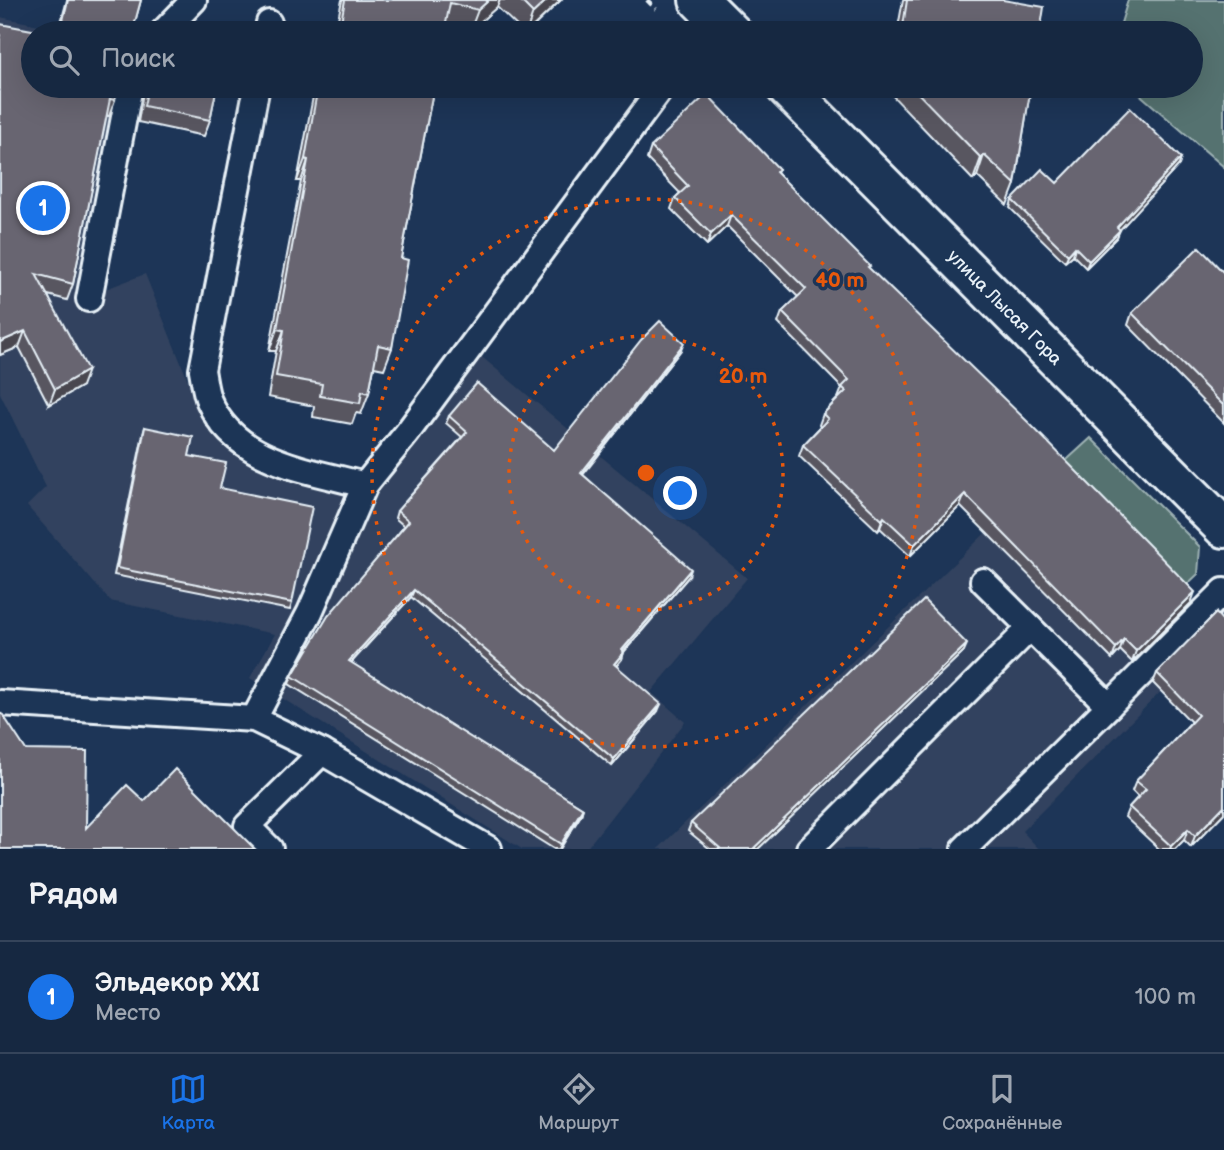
<!DOCTYPE html>
<html lang="ru">
<head>
<meta charset="utf-8">
<style>
	body { margin:0; font-family:"Balsamiq Sans",sans-serif; background:#23344c; color:#f1f3f6 }
	.you { position:absolute; left:681px; top:494px; width:24px; height:24px; margin:-18px; border:5px solid #fff; border-radius:50%; background:#1a73e8; box-shadow:0 0 0 10px #1a73e833 }
	.badge { display:grid; place-items:center; width:46px; height:46px; border-radius:50%; background:#1a73e8; color:#fff; font-size:23px; font-weight:700 }
	.pin { position:absolute; translate:-50% -50%; border:4px solid #fff; box-shadow:0 2px 7px #0006 }
	.list { margin:0; padding:0; list-style:none }
	h2 { display:flex; justify-content:space-between; align-items:center; height:91px; margin:0; padding:0 28px; font-size:30px }
	h2 small { font-size:23px; font-weight:400; color:#9ea6b1 }
	.list li { display:grid; grid-template-columns:46px 1fr auto; gap:21px; align-items:center; box-sizing:border-box; height:112px; padding:0 28px; border-top:2px solid #35445a }
	.list b { display:block; font-size:26px; white-space:nowrap }
	.list p { margin:0; font-size:23px; white-space:nowrap; color:#9ea6b1 }
	.list em { font-size:23px; font-style:normal; color:#9ea6b1 }
	.icon { flex:none; width:38px; height:38px; fill:none; stroke:currentColor; stroke-width:2; stroke-linecap:round; stroke-linejoin:round }
	.map { position:relative; flex:none; width:1224px; height:849px; overflow:hidden }
	.search { position:absolute; background:#162841; box-shadow:0 7px 28px #0002; left:21px; right:21px; top:21px; height:77px; display:flex; align-items:center; gap:18px; box-sizing:border-box; padding:0 24px; border-radius:38px; color:#9ea6b1; font-size:26px }
	.sheet { height:203px; background:#162841 }
	nav { display:flex; justify-content:space-around; align-items:center; box-sizing:border-box; height:98px; border-top:2px solid #35445a; background:#162841; font-size:19px; color:#9ea6b1 }
	nav a { display:grid; justify-items:center; gap:4px }
	nav .on { color:#1a73e8 }
	.map>svg:first-child { display:block }
	.built { fill:#33435f }
	.green { fill:#547270; stroke:#9eb2b4; stroke-width:2 }
	.lines { fill:none; stroke-linecap:round; stroke-linejoin:round }
	.service-casing { stroke:#e8f1f8; stroke-width:30 }
	.minor-casing { stroke:#e8f1f8; stroke-width:44 }
	.path { stroke:#e8f1f8; stroke-width:4.5; stroke-dasharray:7 5; stroke-linecap:butt }
	.service { stroke:#1d3557; stroke-width:24 }
	.minor { stroke:#1d3557; stroke-width:38 }
	.wall { fill:#595761; stroke:#e8f1f8; stroke-width:2 }
	.shaded-wall { fill:#48474f; stroke:#e8f1f8; stroke-width:2 }
	.building { fill:#676571; stroke:#e8f1f8; stroke-width:2 }
	.ring { fill:none; stroke:#e8590c; stroke-width:3.5; stroke-dasharray:3.5 7 }
	.labels { text-anchor:middle; dominant-baseline:central; stroke-width:7; stroke-linejoin:round; paint-order:stroke }
	.street-label { font-size:18px; fill:#e8f1f8; stroke:#1d3557 }
	.centre { fill:#e8590c; stroke:#1d3557; stroke-width:3.5 }
	.ring-label { font-size:21px; text-anchor:middle; font-weight:bold; fill:#e8590c; stroke:#1d3557; stroke-width:7; stroke-linejoin:round; paint-order:stroke }
</style>
</head>
<body>
<div class="map">
<svg width="1224" height="849" viewBox="0 0 1224 849">
	<rect width="100%" height="100%" fill="#1d3557"/>
	<filter id="ink" filterUnits="userSpaceOnUse"><feTurbulence type="fractalNoise" baseFrequency=".0143" numOctaves="2"/><feDisplacementMap in="SourceGraphic" scale="14" xChannelSelector="R" yChannelSelector="G"/><feConvolveMatrix kernelMatrix="1 2 1 2 8 2 1 2 1" color-interpolation-filters="sRGB"/></filter>
	<g filter="url(#ink)">
		<g class="built">
			<path d="M0,17L77,33H33V86H140L98,292L145,274L206,425L267,467L367,492L477,353L747,578L651,692L685,722L586,849H522L250,678L275,634L110,601L27,506L46,487L0,393Z"/>
			<path d="M1057,464L1223,629L1022,831L1039,849H658Z"/>
		</g>
		<g class="green">
			<path d="M1128,0H1224V167L1130,86H1191V33H1118Z"/>
			<path d="M1091,438L1200,547L1198,574L1180,591L1058,468Z"/>
		</g>
		<g class="lines">
			<g class="service-casing">
				<g id="service">
					<path d="M162,33L194,0"/>
					<path d="M267,33L269,23"/>
					<path d="M257,86L202,370C204,380 205,392 209,401C235,462 308,470 365,485"/>
					<path d="M89,299L130,86"/>
					<path d="M983,581L1109,706L1224,591"/>
					<path d="M0,703L254,719L322,752L489,849"/>
					<path d="M254,719L310,612L365,485L407,433L663,86"/>
					<path d="M270,849L247,826L322,752"/>
					<path d="M809,849L1030,628"/>
					<path d="M964,849L1109,706"/>
				</g>
			</g>
			<g class="minor-casing">
				<g id="minor">
					<path d="M699,0L732,33"/>
					<path id="s1" d="M785,86L1224,528"/>
				</g>
			</g>
			<path class="path" d="M647,0L656,9"/>
			<use href="#service" class="service"/>
			<use href="#minor" class="minor"/>
		</g>
		<g class="wall">
			<path d="M67,0H141L132,33H58Z"/>
			<path d="M342,0H561L527,33H524L497,7L470,31L446,25L444,33H335Z"/>
			<path d="M903,0H1003L1040,33H897Z"/>
			<path d="M0,24L115,100L109,116H106L73,284L67,300L48,295L82,386L49,405L19,347L0,355Z"/>
			<path d="M144,86H217L210,120L204,136L138,122Z"/>
			<path d="M315,86H434L401,258L392,348L384,369L374,367L369,393L361,414L356,413L352,424L313,417L314,406L268,397L276,351H269L301,181H297Z"/>
			<path d="M889,86H1031L1015,184L1007,205L977,176L973,180L888,91Z"/>
			<path d="M651,147L779,169L777,173L1191,603L1132,662L1120,650L1112,659L960,506L910,556L880,528L878,531L799,456L803,445L820,427L819,425L823,414L838,398L842,388L778,323L782,312L798,297L727,226L707,245L671,209L675,198L680,193L647,159Z"/>
			<path d="M1181,158L1179,165L1119,230L1117,237L1086,268L1073,255L1065,262L1010,208L1012,200L1057,183Z"/>
			<path d="M1224,273V423L1128,325L1132,313Z"/>
			<path d="M681,350L583,475L689,576L624,652L622,659L616,666L658,711L612,766L411,597L351,663L583,808L581,815L560,849H554L289,684L292,676L404,526L395,518L397,511L462,437L446,423L449,416L554,450Z"/>
			<path d="M145,427L189,456L220,488L292,603L290,610L114,575L143,434Z"/>
			<path d="M1216,613L1224,813L1191,847L1184,840L1175,849H1159L1125,817L1129,807L1138,797L1132,791L1136,781L1191,722L1153,683L1157,673Z"/>
			<path d="M964,651L758,849H710L688,831L691,823Z"/>
		</g>
		<g class="shaded-wall">
			<path d="M489,0H500L497,7L470,31L478,10Z"/>
			<path d="M547,0H561L526,33L533,13Z"/>
			<path d="M984,155L977,176L973,180L981,158Z"/>
			<path d="M1181,158L1179,165L1115,235L1117,227Z"/>
			<path d="M305,159L308,160L301,181H297Z"/>
			<path d="M731,215L727,226L707,245L711,234Z"/>
			<path d="M1120,230L1117,237L1086,268L1089,261Z"/>
			<path d="M1075,247L1073,255L1065,262L1068,255Z"/>
			<path d="M277,329L284,330L276,351H269Z"/>
			<path d="M25,331L19,347L0,355V342Z"/>
			<path d="M684,343L681,350L578,480L581,473Z"/>
			<path d="M88,370L82,386L49,405L55,389Z"/>
			<path d="M965,494L960,506L910,556L914,545Z"/>
			<path d="M884,517L880,528L878,531L882,520Z"/>
			<path d="M691,569L689,576L619,657L622,650Z"/>
			<path d="M414,590L411,597L346,668L349,661Z"/>
			<path d="M1195,592L1191,603L1132,662L1136,651Z"/>
			<path d="M1124,639L1120,650L1112,659L1116,648Z"/>
			<path d="M967,644L964,651L758,849H753Z"/>
			<path d="M624,652L622,659L611,672L614,664Z"/>
			<path d="M661,704L658,711L612,766L614,759Z"/>
			<path d="M1224,806V813L1191,847L1195,836Z"/>
			<path d="M583,808L581,815L559,849L561,844Z"/>
			<path d="M1188,829L1184,840L1175,849H1170L1171,846Z"/>
		</g>
		<g class="building">
			<path d="M68,0H141L132,33H60Z"/>
			<path d="M345,0H489L478,10L450,3L444,33H339Z"/>
			<path d="M520,0H547L533,13Z"/>
			<path d="M907,0H1003L1044,7L1040,33H902Z"/>
			<path d="M0,24L48,33H33V86H118L115,100L110,99L73,284L36,274L88,370L55,389L25,331L0,342Z"/>
			<path d="M148,86H217L210,120L144,106Z"/>
			<path d="M318,86H434L401,258L408,260L392,348L378,345L369,393L362,391L360,403L320,396L322,384L276,376L284,330L277,329L308,160L305,159Z"/>
			<path d="M911,86H1031L1015,184L984,155L981,158Z"/>
			<path d="M707,94L779,169L776,172L870,266L868,267L1030,424L1195,592L1136,651L1124,639L1116,648L965,494L914,545L884,517L882,520L803,445L828,419L823,414L846,391L842,387L849,380L782,312L806,289L731,215L711,234L675,198L688,186L651,147Z"/>
			<path d="M1130,108L1181,158L1117,227L1120,230L1089,261L1075,247L1068,255L1012,200L1042,169L1057,183Z"/>
			<path d="M1199,247L1224,273V406L1132,313Z"/>
			<path d="M660,321L684,343L581,473L691,569L622,650L624,652L614,664L661,704L614,759L414,590L349,661L583,808L561,844L292,676L328,616L409,521L397,511L467,432L449,416L477,383L554,450L641,340Z"/>
			<path d="M145,427L193,437L189,456L226,463L220,488L312,507L292,603L117,568Z"/>
			<path d="M924,600L967,644L753,849H721L691,823Z"/>
			<path d="M1216,613L1224,622V806L1195,836L1188,829L1171,846L1129,807L1146,789L1136,781L1198,715L1157,673Z"/>
			<path d="M0,713L3,715L26,750L87,751L86,828L127,785L144,801L175,769L255,849H0Z"/>
		</g>
	</g>
	<g class="ring">
		<circle cx="646" cy="473" r="137"/>
		<circle cx="646" cy="473" r="274"/>
	</g>
	<g class="labels">
		<g class="street-label">
			<text stroke="none"><textPath href="#s1" startOffset="312">улица Лысая Гора</textPath></text>
		</g>
	</g>
	<circle cx="646" cy="473" r="10" class="centre"/>
	<g class="ring-label">
		<text x="840" y="287">40 m</text>
		<text x="743" y="383">20 m</text>
	</g>
</svg>
<div class="you"></div>
<div class="pin badge" style="left:43px;top:208px">1</div>
<div class="search"><svg class="icon" aria-label="search" viewBox="0 0 24 24"><circle cx="10" cy="10" r="6"/><path d="M15 15l6 6"/></svg>Поиск</div>
</div>
<section class="sheet">
<h2>Рядом<small></small></h2>
<ul class="list">
<li><span class="badge">1</span><div><b>Эльдекор XXI</b><p>Место</p></div><em>100 m</em></li>
</ul>
</section>
<nav>
<a class="on"><svg class="icon" aria-label="map" viewBox="0 0 24 24"><path d="M3 6l6-2 6 2 6-2v14l-6 2-6-2-6 2zM9 4v14M15 6v14"/></svg>Карта</a>
<a><svg class="icon" aria-label="directions" viewBox="0 0 24 24"><path d="M12 3l9 9-9 9-9-9zM9 14v-3h6M13 9l2 2-2 2"/></svg>Маршрут</a>
<a><svg class="icon" aria-label="saved" viewBox="0 0 24 24"><path d="M7 4h10v16l-5-4-5 4z"/></svg>Сохранённые</a>
</nav>
</body>
</html>
